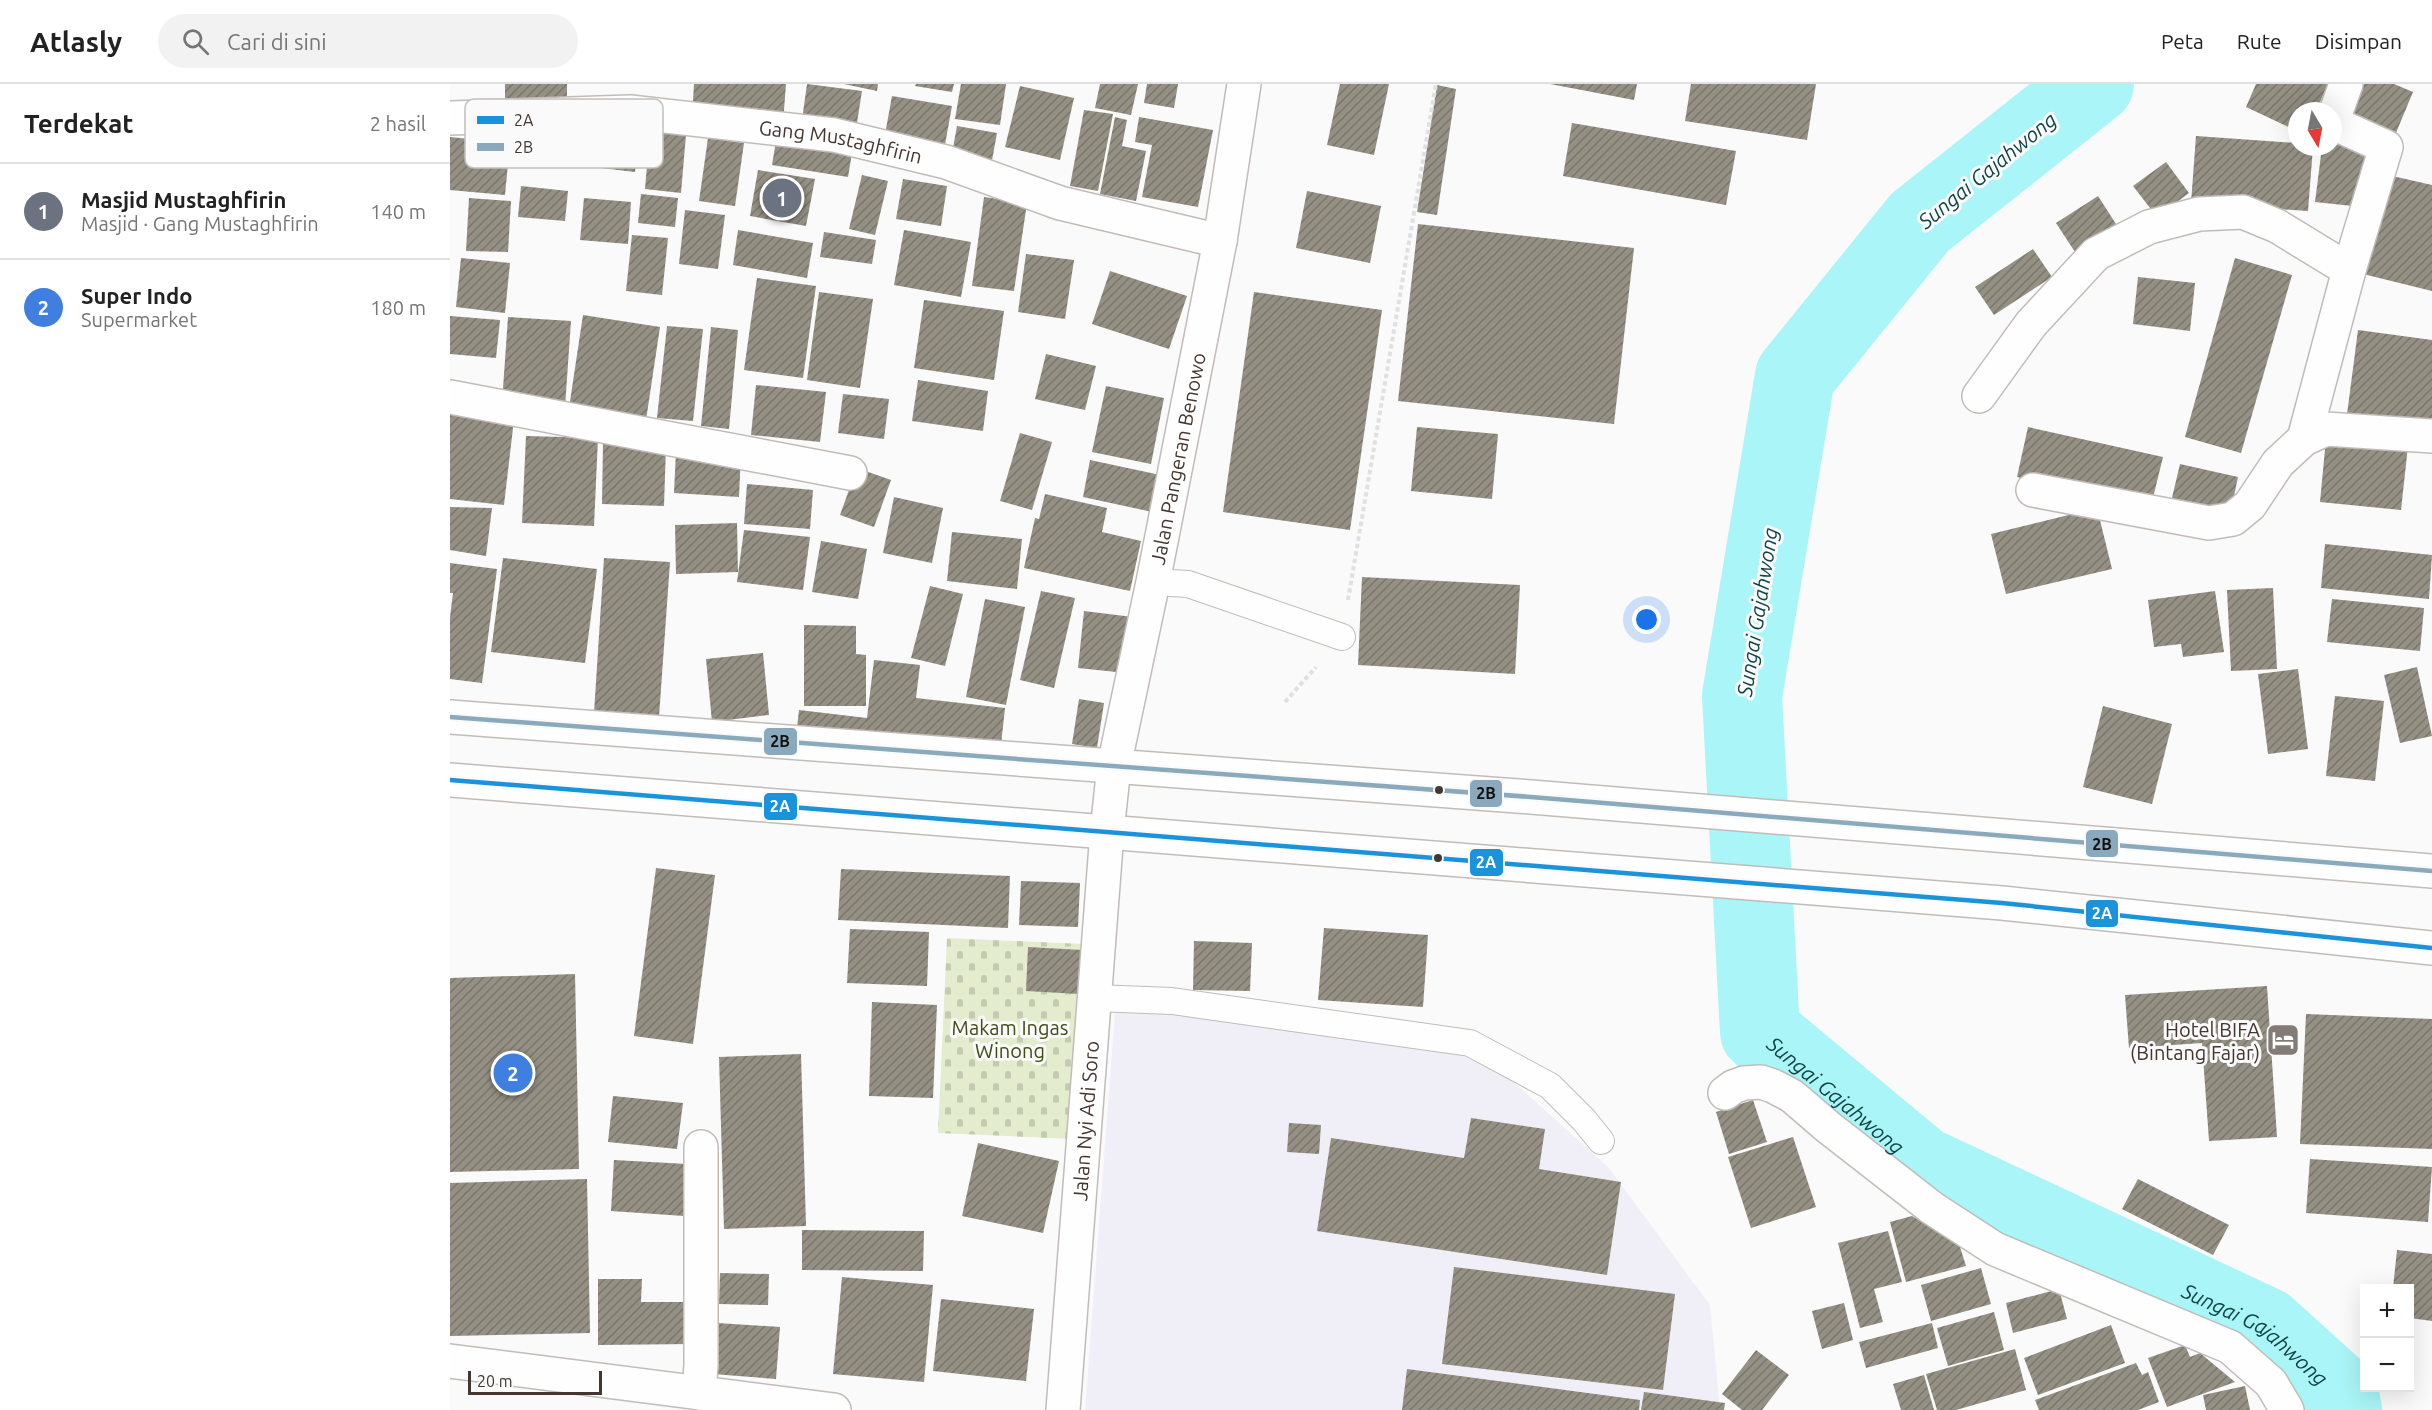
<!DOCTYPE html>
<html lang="id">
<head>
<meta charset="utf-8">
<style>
	body { margin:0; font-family:Ubuntu,sans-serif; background:#f2f2f2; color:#222 }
	.controls { position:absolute; right:18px; bottom:18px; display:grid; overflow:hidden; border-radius:0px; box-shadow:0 6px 24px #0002 }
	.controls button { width:54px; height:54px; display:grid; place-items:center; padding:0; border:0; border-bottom:2px solid #e0e0e0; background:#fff; color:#222; font:30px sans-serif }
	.compass { position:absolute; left:1838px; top:18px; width:54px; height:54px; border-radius:50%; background:#fff; box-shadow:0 6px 24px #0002; rotate:170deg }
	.scale { position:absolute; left:18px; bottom:15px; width:134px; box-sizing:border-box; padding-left:6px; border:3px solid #443630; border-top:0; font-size:16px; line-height:21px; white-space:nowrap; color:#443630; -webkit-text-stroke:4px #fafafa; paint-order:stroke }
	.you { position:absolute; left:1197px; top:536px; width:21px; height:21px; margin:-15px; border:4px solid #fff; border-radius:50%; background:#1a73e8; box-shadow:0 0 0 9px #1a73e833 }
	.badge { display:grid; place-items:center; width:39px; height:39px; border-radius:50%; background:#847b77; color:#fff; font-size:20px; font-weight:700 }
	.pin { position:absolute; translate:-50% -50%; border:3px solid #fff; box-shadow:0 2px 6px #0006 }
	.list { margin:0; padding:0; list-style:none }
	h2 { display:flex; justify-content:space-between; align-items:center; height:78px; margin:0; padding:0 24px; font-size:26px }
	h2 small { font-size:20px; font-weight:400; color:#767676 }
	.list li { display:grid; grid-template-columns:39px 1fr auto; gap:18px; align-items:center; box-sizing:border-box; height:96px; padding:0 24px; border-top:2px solid #e0e0e0 }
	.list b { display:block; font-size:22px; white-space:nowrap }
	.list p { margin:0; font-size:20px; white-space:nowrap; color:#767676 }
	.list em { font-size:20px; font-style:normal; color:#767676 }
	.icon { flex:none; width:33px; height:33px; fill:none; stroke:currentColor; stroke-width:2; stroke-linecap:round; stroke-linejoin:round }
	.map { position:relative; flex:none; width:1982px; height:1326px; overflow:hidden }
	header { display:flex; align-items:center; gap:36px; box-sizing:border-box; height:84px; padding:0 30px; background:#fff; border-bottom:2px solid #e0e0e0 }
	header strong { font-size:28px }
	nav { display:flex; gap:33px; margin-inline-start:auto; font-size:21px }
	.search { width:420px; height:54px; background:#f2f2f2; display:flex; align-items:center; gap:15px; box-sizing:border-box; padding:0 21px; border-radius:33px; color:#767676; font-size:22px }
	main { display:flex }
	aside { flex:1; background:#fff }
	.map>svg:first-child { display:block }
	.commercial { fill:#f0eff7 }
	.cemetery { fill:url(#cemetery-stones) }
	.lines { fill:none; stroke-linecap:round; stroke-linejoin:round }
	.river { stroke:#aaf5f7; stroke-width:80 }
	.building { fill:url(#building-hatch) }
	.service-casing { stroke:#c2bcb9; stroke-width:28 }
	.minor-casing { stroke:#c2bcb9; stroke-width:36 }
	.primary-casing { stroke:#c2bcb9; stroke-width:36 }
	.path { stroke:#e1e0e0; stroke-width:4; stroke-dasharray:4.5 3; stroke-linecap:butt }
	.service { stroke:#fefefe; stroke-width:26 }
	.minor { stroke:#fefefe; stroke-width:33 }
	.primary { stroke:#fefefe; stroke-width:33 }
	.bus-1-casing { stroke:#fafafa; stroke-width:9 }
	.bus-2-casing { stroke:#fafafa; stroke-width:9 }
	.bus-1 { stroke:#1a93db; stroke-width:4.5 }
	.bus-2 { stroke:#8aa9bc; stroke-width:4.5 }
	.bus-dot { fill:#443630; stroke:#fafafa; stroke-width:2 }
	.labels { text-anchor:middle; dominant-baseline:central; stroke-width:6; stroke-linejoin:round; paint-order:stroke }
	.street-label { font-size:20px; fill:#443630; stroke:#fafafa }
	.park-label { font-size:20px; fill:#424d16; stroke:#fafafa }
	.poi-label { font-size:20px; fill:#443630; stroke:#fafafa; text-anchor:end }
	.water-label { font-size:21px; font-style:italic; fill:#124546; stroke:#fafafa }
	.key { fill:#fafafa; stroke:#c3bfbd; stroke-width:1.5 }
	.key-label { font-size:16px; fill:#443630 }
	.line-badge { stroke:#fafafa; stroke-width:2 }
	.badge-label { font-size:16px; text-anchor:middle; font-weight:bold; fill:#fff }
	.pale-badge-label { font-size:16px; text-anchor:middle; font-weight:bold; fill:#111 }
</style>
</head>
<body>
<header>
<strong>Atlasly</strong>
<div class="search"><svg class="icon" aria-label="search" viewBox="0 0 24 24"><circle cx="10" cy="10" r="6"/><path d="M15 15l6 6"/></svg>Cari di sini</div>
<nav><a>Peta</a><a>Rute</a><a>Disimpan</a></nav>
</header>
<main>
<aside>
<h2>Terdekat<small>2 hasil</small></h2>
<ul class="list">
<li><span class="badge" style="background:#6b7280">1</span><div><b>Masjid Mustaghfirin</b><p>Masjid · Gang Mustaghfirin</p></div><em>140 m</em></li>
<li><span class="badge" style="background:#3f7fe0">2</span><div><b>Super Indo</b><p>Supermarket</p></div><em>180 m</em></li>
</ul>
</aside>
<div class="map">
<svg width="1982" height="1326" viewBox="0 0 1982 1326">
	<defs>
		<pattern id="cemetery-stones" width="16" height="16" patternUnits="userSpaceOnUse" patternTransform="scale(1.5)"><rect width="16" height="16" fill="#e3eccc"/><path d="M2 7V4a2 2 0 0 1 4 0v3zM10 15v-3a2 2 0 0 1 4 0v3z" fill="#c4cbb0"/></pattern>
		<pattern id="building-hatch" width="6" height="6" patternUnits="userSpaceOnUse" patternTransform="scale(1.5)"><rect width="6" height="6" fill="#959084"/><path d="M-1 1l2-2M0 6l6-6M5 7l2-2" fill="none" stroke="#7b766c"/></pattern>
	</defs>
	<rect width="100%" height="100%" fill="#fafafa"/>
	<path class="commercial" d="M666,915L1020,959L1158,1083L1260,1221L1270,1326H635Z"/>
	<path class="cemetery" d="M497,854L633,860L623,1055L488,1049Z"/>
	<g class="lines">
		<path class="river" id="s1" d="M1644,0L1470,138L1345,292L1292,612L1310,948L1471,1082L1815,1243L1889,1310L1892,1326"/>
	</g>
	<g class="building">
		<path d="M55,0H117V18L55,29Z"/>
		<path d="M244,0H336L333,39L242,31Z"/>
		<path d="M357,0L412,7L406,45L352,36Z"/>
		<path d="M394,0H428L427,7Z"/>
		<path d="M466,0H504L502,8L465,2Z"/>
		<path d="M511,0H556L550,41L505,35Z"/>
		<path d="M650,0H688L681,31L645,24Z"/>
		<path d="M697,0H728L724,24L694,19Z"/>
		<path d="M890,0H939L924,71L877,61Z"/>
		<path d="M1100,0H1187L1184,16Z"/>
		<path d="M1241,0H1366L1357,56L1235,37Z"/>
		<path d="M1806,0H1878L1866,27H1847V47L1796,23Z"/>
		<path d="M1904,0H1944L1963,8L1943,56L1890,35Z"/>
		<path d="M987,1L1006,5L987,131L967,128Z"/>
		<path d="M570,2L624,14L610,76L555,63Z"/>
		<path d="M442,12L502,22L494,66L434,56Z"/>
		<path d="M634,26L663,30L648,107L620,102Z"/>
		<path d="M665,33L677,36L672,62L696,67L686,117L650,110Z"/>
		<path d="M689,33L763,46L748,123L692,113L702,61L685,58Z"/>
		<path d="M201,36L237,39L231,109L195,105Z"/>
		<path d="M1122,39L1286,67L1276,121L1113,92Z"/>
		<path d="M130,40L190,48L185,88L125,81Z"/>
		<path d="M507,42L547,49L541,82L501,75Z"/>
		<path d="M1746,52L1847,59V63H1863L1858,127L1741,119Z"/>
		<path d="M0,53L60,59L55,111L0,106Z"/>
		<path d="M258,54L294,59L285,122L249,117Z"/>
		<path d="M326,57L402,69L398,93L322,81Z"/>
		<path d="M1883,57L1920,62L1912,123L1865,118L1872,63H1883Z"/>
		<path d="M1716,78L1739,109L1707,133L1683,102Z"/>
		<path d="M308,86L365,95L356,142L300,132Z"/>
		<path d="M412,91L438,97L425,151L399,145Z"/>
		<path d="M1938,91L1982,101V207L1913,190Z"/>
		<path d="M453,95L497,102L491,142L446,135Z"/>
		<path d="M71,102L118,107L115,137L68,133Z"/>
		<path d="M857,107L931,122L920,179L846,164Z"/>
		<path d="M191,110L228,114L225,143L188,139Z"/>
		<path d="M1648,112L1666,140L1625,168L1606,139Z"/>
		<path d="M534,113L577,119L564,207L522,202Z"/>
		<path d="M19,114L61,117L58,168L16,167Z"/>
		<path d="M134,114L181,118L178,160L130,156Z"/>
		<path d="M235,126L275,131L268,185L229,180Z"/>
		<path d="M968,140L1184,164L1164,340L948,317Z"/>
		<path d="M288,146L363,159L357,194L283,181Z"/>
		<path d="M454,146L521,158L511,213L444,201Z"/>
		<path d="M374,148L426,156L422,180L370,173Z"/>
		<path d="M182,151L218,154L212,211L176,207Z"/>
		<path d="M1583,165L1602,193L1544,231L1525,203Z"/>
		<path d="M576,170L624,176L615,235L568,228Z"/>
		<path d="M11,174L60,179L55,229L6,223Z"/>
		<path d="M1785,174L1842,191L1791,369L1735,353Z"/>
		<path d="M660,187L737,212L719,265L642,240Z"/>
		<path d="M1688,193L1745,199L1740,247L1683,240Z"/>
		<path d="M307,194L366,202L353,294L294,286Z"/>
		<path d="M369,208L423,215L410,304L357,296Z"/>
		<path d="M804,208L932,226L900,446L773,428Z"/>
		<path d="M474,216L554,227L544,296L464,284Z"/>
		<path d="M133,231L210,243L196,336L119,324Z"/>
		<path d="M0,232L50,236L46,274L0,270Z"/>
		<path d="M58,233L121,237L115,323L52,319Z"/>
		<path d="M217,242L253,245L243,337L207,334Z"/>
		<path d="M261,243L288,246L279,345L251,342Z"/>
		<path d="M1908,246L1982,256V349L1896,338Z"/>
		<path d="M596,270L646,282L635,326L585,315Z"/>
		<path d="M468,296L538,307L533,347L462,337Z"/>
		<path d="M306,301L376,308L370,358L301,351Z"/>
		<path d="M656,302L714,314L701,380L642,368Z"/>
		<path d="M393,310L439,315L434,355L388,349Z"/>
		<path d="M0,321L65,327L54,421L0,415Z"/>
		<path d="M967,343L1048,350L1042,415L961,407Z"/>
		<path d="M1578,343L1713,373L1701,422L1567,393Z"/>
		<path d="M570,349L602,358L582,426L550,417Z"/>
		<path d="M76,352L148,354L144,442L72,439Z"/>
		<path d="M1876,355L1958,362L1951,426L1870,418Z"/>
		<path d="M153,359L216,361L214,422L152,420Z"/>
		<path d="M226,367L291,370L289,413L224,409Z"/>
		<path d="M640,376L715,392L707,429L633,413Z"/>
		<path d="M1730,380L1788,393L1780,431L1721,418Z"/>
		<path d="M407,384L441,396L424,443L390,431Z"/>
		<path d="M297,400L363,406L360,445L294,440Z"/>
		<path d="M595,410L657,424L652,448L691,457L680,507L574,484L585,434L589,435Z"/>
		<path d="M444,413L493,424L482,479L433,469Z"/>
		<path d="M0,423L42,424L36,472L0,466Z"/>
		<path d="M1647,424L1662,485L1556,510L1541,450Z"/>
		<path d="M287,439L288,488L226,490L225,441Z"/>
		<path d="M294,446L360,453L353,506L287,498Z"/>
		<path d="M502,448L572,455L567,505L497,497Z"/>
		<path d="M371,457L417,465L408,515L362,508Z"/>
		<path d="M1875,460L1982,471L1979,515L1871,504Z"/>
		<path d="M53,474L147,485L135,579L41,568Z"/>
		<path d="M154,474L220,478L209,633L144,629Z"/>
		<path d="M0,479L47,485L32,599L0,595V533L3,509H0Z"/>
		<path d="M912,493L1070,501L1065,590L908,581Z"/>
		<path d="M480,502L513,510L495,582L461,574Z"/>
		<path d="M1823,504L1827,585L1781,587L1777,506Z"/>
		<path d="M591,507L625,514L604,604L570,596Z"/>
		<path d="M1765,507L1774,568L1733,573L1731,560L1704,563L1698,516Z"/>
		<path d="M535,515L575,523L556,621L516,613Z"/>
		<path d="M1882,515L1974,524L1970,567L1877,558Z"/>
		<path d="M634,527L683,533L676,589L628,584Z"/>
		<path d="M354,541L406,542V570L416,571V622H354Z"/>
		<path d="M313,569L319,631L262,638L256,575Z"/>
		<path d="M424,576L470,581L466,614L555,624L550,670L346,652L349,626L417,634Z"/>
		<path d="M1967,583L1982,652L1950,659L1934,591Z"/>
		<path d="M1848,585L1858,665L1818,670L1808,590Z"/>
		<path d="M1885,612L1934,617L1925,697L1876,692Z"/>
		<path d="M629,615L654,619L647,664L622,660Z"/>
		<path d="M1653,622L1722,640L1702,720L1633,703Z"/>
		<path d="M206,784L265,791L243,960L184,952Z"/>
		<path d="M391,785L560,792L558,844L388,836Z"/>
		<path d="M571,797L630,799L628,843L569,841Z"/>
		<path d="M874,844L978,851L973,923L868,916Z"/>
		<path d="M400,845L479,848L477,902L397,899Z"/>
		<path d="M744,857L802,859L800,907L743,906Z"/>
		<path d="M578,863L632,866L629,910L576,907Z"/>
		<path d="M125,890L129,1085L0,1088V894Z"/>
		<path d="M1817,902L1827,1053L1759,1057L1752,959L1679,964L1675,911Z"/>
		<path d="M422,918L487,921L483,1014L419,1012Z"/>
		<path d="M1856,930L1982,935V1065L1850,1060Z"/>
		<path d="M351,970L356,1142L274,1145L269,973Z"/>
		<path d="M163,1012L233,1019L227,1065L158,1058Z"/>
		<path d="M1303,1016L1317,1058L1279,1070L1266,1028Z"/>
		<path d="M1021,1034L1095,1045L1089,1085L1171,1098L1157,1191L867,1147L881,1054L1014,1074Z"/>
		<path d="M839,1039L871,1041L869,1070L837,1068Z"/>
		<path d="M1343,1053L1366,1123L1301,1144L1278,1073Z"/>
		<path d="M528,1059L609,1077L593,1149L512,1132Z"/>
		<path d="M1860,1075L1982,1083L1978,1138L1856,1129Z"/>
		<path d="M164,1076L237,1080L234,1132L161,1127Z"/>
		<path d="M137,1095L140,1249L0,1252V1099Z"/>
		<path d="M1688,1095L1779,1141L1763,1171L1672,1125Z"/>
		<path d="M1462,1132L1509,1160L1516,1182L1456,1198L1440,1138Z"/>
		<path d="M352,1146L474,1147L473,1187L352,1186Z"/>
		<path d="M1438,1147L1452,1198L1424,1205L1433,1238L1410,1244L1388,1159Z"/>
		<path d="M1947,1166L1982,1170V1237L1960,1234V1204H1943Z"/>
		<path d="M1004,1183L1225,1210L1213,1306L992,1280Z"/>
		<path d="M1531,1184L1541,1220L1481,1237L1471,1201Z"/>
		<path d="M270,1189L319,1190L318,1221L269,1220Z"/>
		<path d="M392,1193L483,1201L474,1298L383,1290Z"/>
		<path d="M148,1195H192L191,1218H242V1260L148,1261Z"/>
		<path d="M1609,1205L1617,1235L1563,1249L1556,1219Z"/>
		<path d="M491,1215L584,1225L576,1297L483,1287Z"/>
		<path d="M1394,1219L1403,1256L1372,1265L1362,1227Z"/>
		<path d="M1544,1228L1554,1266L1498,1282L1487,1244Z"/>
		<path d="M267,1239L330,1243L326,1295L263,1290Z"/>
		<path d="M1482,1239L1488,1264L1416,1284L1409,1258Z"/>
		<path d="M1661,1241L1675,1279L1588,1311L1574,1274Z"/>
		<path d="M1735,1261L1740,1273L1750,1269L1785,1298L1717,1323L1698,1274Z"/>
		<path d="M1565,1265L1576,1306L1506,1326H1487L1476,1290Z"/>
		<path d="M1306,1266L1339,1291L1312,1326H1292L1272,1310Z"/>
		<path d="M1686,1279L1692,1291L1698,1288L1709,1318L1688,1326H1589L1585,1316Z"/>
		<path d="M957,1285L1190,1316L1189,1326H952Z"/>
		<path d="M1474,1291L1484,1326H1451L1443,1300Z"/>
		<path d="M1795,1302L1800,1326H1756L1753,1311Z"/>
		<path d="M1194,1308L1275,1319L1274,1326H1191Z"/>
	</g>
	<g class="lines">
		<g class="service-casing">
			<g id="service">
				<path d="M703,498L738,500L892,553"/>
				<path d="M645,914L722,917L1020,959L1100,1002L1134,1036L1151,1057"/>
			</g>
		</g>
		<g class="minor-casing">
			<g id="minor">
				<path id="s2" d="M0,34L180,28L384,51L496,78L610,119L770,157"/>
				<path d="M1883,36L1896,0"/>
				<path d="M1529,312L1581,240L1646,170L1699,143L1749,130L1793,128L1827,142L1899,186"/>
				<path d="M0,313L400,389"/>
				<path d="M1854,355L1899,186L1936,63L1883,39"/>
				<path d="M1583,406L1759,439L1783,435L1800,421L1828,379L1854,355L1876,345L1982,352"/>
				<path d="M1275,1009L1283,1003L1294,999L1311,998L1323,1002L1342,1012L1378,1043L1482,1124L1545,1165L1780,1263L1821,1299L1837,1326"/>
				<path d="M0,1277L384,1326"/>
				<path d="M249,1309L251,1281V1063"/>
				<path id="s3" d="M613,1326L657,748L664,682L703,498L770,157L794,0"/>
			</g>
		</g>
		<g class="primary-casing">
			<g id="primary">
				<path d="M0,633L1081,713L1982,787"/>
				<path d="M0,696L1552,819L1982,864"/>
			</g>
		</g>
		<g class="path">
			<path d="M898,516L986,0"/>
			<path d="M835,618L866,583"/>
		</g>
		<use href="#service" class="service"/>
		<use href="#minor" class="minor"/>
		<use href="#primary" class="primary"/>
		<g class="bus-1-casing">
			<path id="bus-1" d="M0,696L1552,819L1982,864"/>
		</g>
		<g class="bus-2-casing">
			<path id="bus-2" d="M0,633L1081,713L1982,787"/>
		</g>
		<use href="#bus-1" class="bus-1"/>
		<use href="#bus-2" class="bus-2"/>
	</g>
	<defs>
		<g id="hotel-square" transform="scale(1.725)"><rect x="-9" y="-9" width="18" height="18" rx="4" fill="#847b77" stroke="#fafafa"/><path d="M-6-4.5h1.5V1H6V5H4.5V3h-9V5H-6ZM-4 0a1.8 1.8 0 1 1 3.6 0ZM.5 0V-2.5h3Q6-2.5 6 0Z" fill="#fff"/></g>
	</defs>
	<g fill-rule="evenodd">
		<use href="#hotel-square" x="1833" y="956"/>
	</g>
	<g class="bus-dot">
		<circle cx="989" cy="706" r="5"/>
		<circle cx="988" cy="774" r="5"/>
	</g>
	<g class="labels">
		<g class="street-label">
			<text stroke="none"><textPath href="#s2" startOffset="393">Gang Mustaghfirin</textPath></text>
			<text stroke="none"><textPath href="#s3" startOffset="960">Jalan Pangeran Benowo</textPath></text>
			<text stroke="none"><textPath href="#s3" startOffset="290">Jalan Nyi Adi Soro</textPath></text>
		</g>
		<g class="park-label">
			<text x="560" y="943">Makam Ingas<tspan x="560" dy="23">Winong</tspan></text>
		</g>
		<g class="poi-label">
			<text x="1810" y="945">Hotel BIFA<tspan x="1810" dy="23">(Bintang Fajar)</tspan></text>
		</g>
		<g class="water-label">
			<text transform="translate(1537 86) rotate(-39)">Sungai Gajahwong</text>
			<text transform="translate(1307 528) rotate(-81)">Sungai Gajahwong</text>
			<text stroke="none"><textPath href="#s1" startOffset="1180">Sungai Gajahwong</textPath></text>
			<text stroke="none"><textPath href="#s1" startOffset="1666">Sungai Gajahwong</textPath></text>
		</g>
	</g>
	<rect x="15" y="15" width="198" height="69" rx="9" class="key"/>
	<rect x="27" y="32" width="27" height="8" fill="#1a93db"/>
	<rect x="27" y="59" width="27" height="8" fill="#8aa9bc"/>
	<g class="key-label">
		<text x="64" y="42">2A</text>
		<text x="64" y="69">2B</text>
	</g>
	<g class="line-badge">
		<rect x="313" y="643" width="35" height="29" rx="6" fill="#8aa9bc"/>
		<rect x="1019" y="695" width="34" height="29" rx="6" fill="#8aa9bc"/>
		<rect x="313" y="708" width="35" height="29" rx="6" fill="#1a93db"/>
		<rect x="1635" y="745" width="34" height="29" rx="6" fill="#8aa9bc"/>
		<rect x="1019" y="764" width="35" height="29" rx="6" fill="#1a93db"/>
		<rect x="1635" y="815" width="34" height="29" rx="6" fill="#1a93db"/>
	</g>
	<g class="badge-label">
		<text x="330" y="728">2A</text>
		<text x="1036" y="784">2A</text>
		<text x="1652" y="835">2A</text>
	</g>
	<g class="pale-badge-label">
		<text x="330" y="663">2B</text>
		<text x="1036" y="715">2B</text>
		<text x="1652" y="766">2B</text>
	</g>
</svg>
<div class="controls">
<button>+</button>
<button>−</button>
</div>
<svg class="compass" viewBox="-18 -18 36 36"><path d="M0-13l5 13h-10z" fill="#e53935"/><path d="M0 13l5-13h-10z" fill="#767676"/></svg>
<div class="scale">20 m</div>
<div class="you"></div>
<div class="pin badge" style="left:332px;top:114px;background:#6b7280">1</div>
<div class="pin badge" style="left:63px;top:989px;background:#3f7fe0">2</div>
</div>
</main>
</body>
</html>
